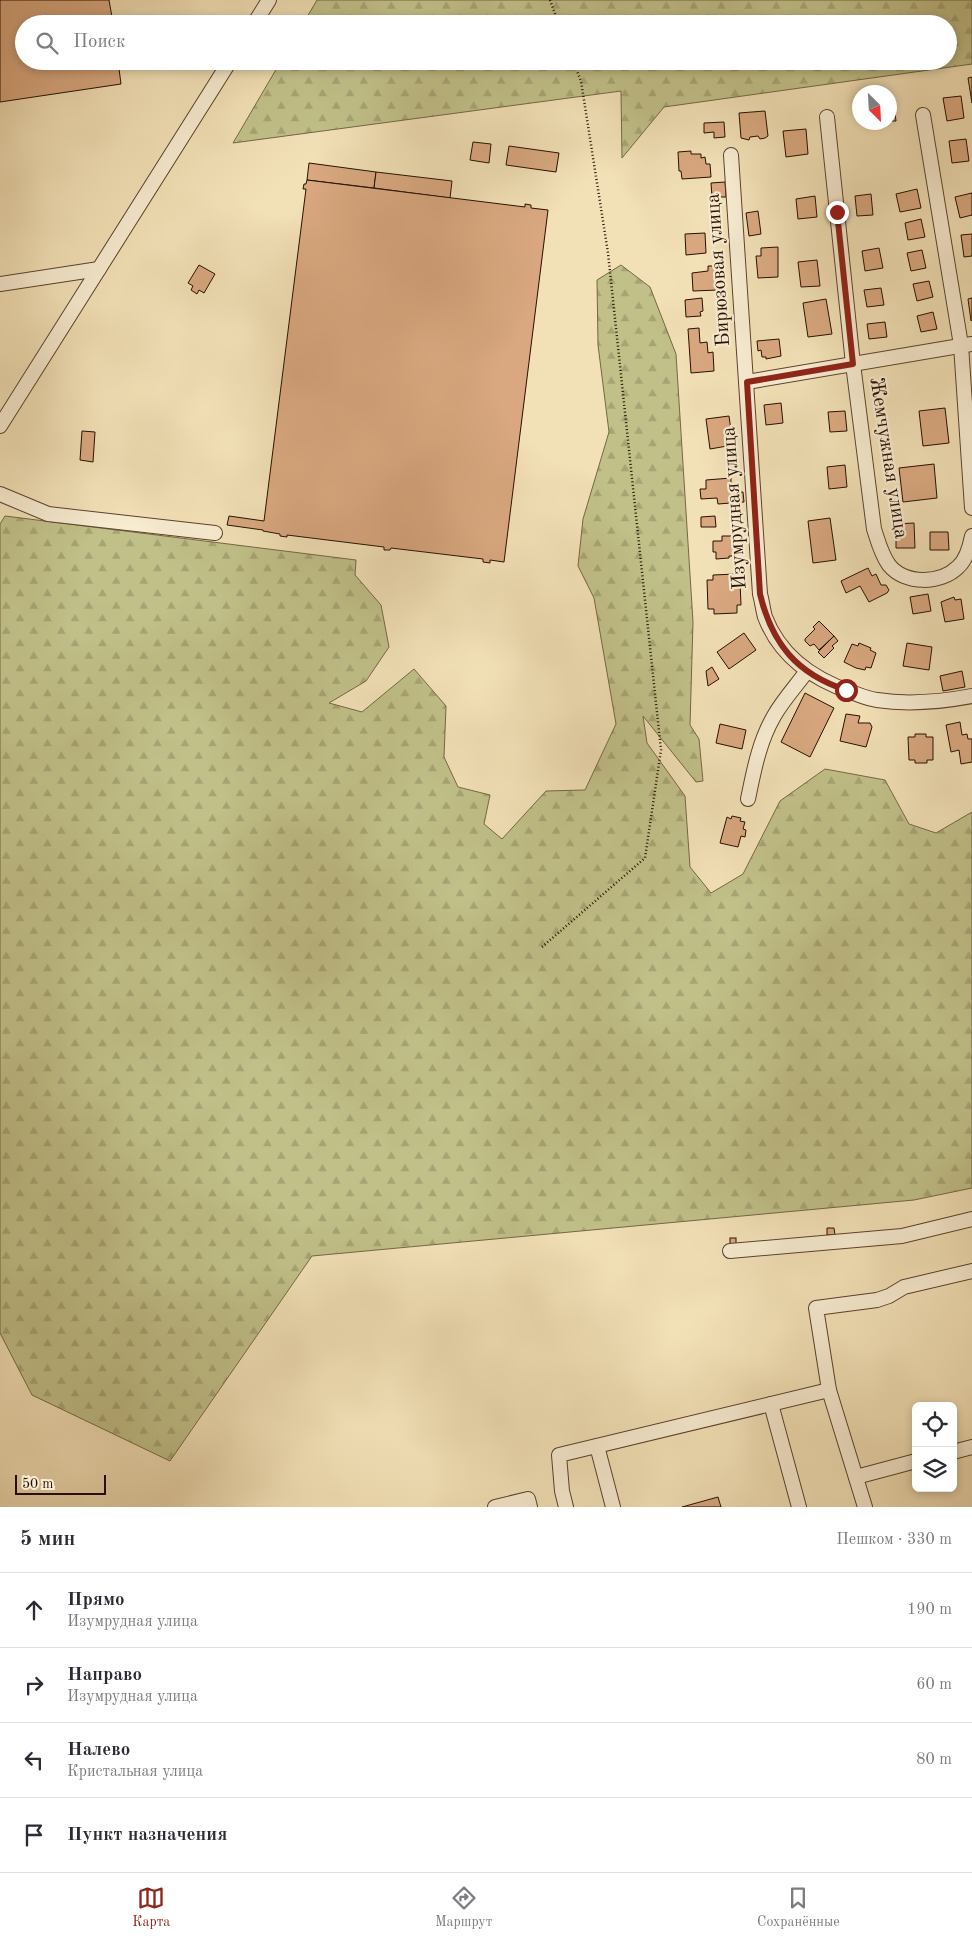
<!DOCTYPE html>
<html lang="ru">
<head>
<meta charset="utf-8">
<style>
	body { margin:0; font-family:"Old Standard TT",serif; background:#f2f2f3; color:#2b2b33 }
	.controls { position:absolute; right:15px; bottom:15px; display:grid; overflow:hidden; border-radius:8px; box-shadow:0 2px 8px #0003 }
	.controls button { width:45px; height:45px; display:grid; place-items:center; padding:0; border:0; border-bottom:1px solid #e1e1e2; background:#fff; color:#2b2b33; font:25px sans-serif }
	.compass { position:absolute; left:852px; top:85px; width:45px; height:45px; border-radius:50%; background:#fff; box-shadow:0 2px 8px #0003; rotate:156deg }
	.scale { position:absolute; left:15px; bottom:12px; width:91px; box-sizing:border-box; padding-left:5px; border:2px solid #280f00; border-top:0; font-size:14px; line-height:18px; white-space:nowrap; color:#280f00; -webkit-text-stroke:4px #f7ebd0; paint-order:stroke }
	.stop { position:absolute; width:15px; height:15px; margin:-11px; border:4px solid #8f2418; border-radius:50%; background:#fff }
	.stop.end { background:#8f2418; border-color:#fff; box-shadow:0 1px 5px #0008 }
	.list { margin:0; padding:0; list-style:none }
	h2 { display:flex; justify-content:space-between; align-items:center; height:65px; margin:0; padding:0 20px; font-size:21px }
	h2 small { font-size:16px; font-weight:400; color:#7c7c81 }
	.list li { display:grid; grid-template-columns:32px 1fr auto; gap:15px; align-items:center; box-sizing:border-box; height:75px; padding:0 20px; border-top:1px solid #e1e1e2 }
	.list b { display:block; font-size:19px; white-space:nowrap }
	.list p { margin:0; font-size:16px; white-space:nowrap; color:#7c7c81 }
	.list em { font-size:16px; font-style:normal; color:#7c7c81 }
	.icon { flex:none; width:28px; height:28px; fill:none; stroke:currentColor; stroke-width:2; stroke-linecap:round; stroke-linejoin:round }
	.map { position:relative; flex:none; width:972px; height:1507px; overflow:hidden }
	.search { position:absolute; background:#fff; box-shadow:0 2px 8px #0003; left:15px; right:15px; top:15px; height:55px; display:flex; align-items:center; gap:12px; box-sizing:border-box; padding:0 18px; border-radius:28px; color:#7c7c81; font-size:19px }
	.sheet { height:365px; background:#fff }
	nav { display:flex; justify-content:space-around; align-items:center; box-sizing:border-box; height:70px; border-top:1px solid #e1e1e2; background:#fff; font-size:14px; color:#7c7c81 }
	nav a { display:grid; justify-items:center; gap:2px }
	nav .on { color:#8f2418 }
	.map>svg:first-child { display:block }
	.forest { fill:url(#forest-firs); stroke:#746844 }
	.building { fill:#d9a880; stroke:#280f00 }
	.lines { fill:none; stroke-linecap:round; stroke-linejoin:round }
	.minor-casing { stroke:#5a432e; stroke-width:16 }
	.path { stroke:#280f00; stroke-width:2.5; stroke-dasharray:1 2.5; stroke-linecap:butt }
	.minor { stroke:#f7ebd0; stroke-width:14 }
	.route { stroke:#8f2418; stroke-width:6 }
	.labels { text-anchor:middle; dominant-baseline:central; stroke-width:4.5; stroke-linejoin:round; paint-order:stroke }
	.street-label { font-size:20px; fill:#280f00; stroke:#f7ebd0 }
</style>
</head>
<body>
<div class="map">
<svg width="972" height="1507" viewBox="0 0 972 1507">
	<defs>
		<pattern id="forest-firs" width="22" height="20" patternUnits="userSpaceOnUse" patternTransform="scale(1.25)"><rect width="22" height="20" fill="#c1c089"/><path d="M5 1l3.5 6h-7zM16 11l3.5 6h-7z" fill="#a6a474"/></pattern>
	</defs>
	<rect width="100%" height="100%" fill="#f2e0b6"/>
	<filter id="stains"><feTurbulence type="fractalNoise" baseFrequency=".004" numOctaves="4"/><feColorMatrix values="0 0 0 0 .2 0 0 0 0 .09 0 0 0 0 .02 0 0 0 .5 -.17"/></filter>
	<radialGradient id="worn" r=".72"><stop offset=".6" stop-color="#630" stop-opacity="0"/><stop offset="1" stop-color="#630" stop-opacity=".3"/></radialGradient>
	<g class="forest">
		<path d="M317,0H972V64L664,107L622,158L621,91L233,143L281,61H948V24H303Z"/>
		<path d="M621,265L650,287L676,354L693,622L690,725L699,739L703,781L696,782L643,716L647,743L685,796L690,867L711,893L743,874L780,801L825,769L885,780L909,824L936,833L972,812V1188L914,1200L312,1256L170,1461L32,1395L0,1333V524L5,516L356,560L355,575L381,605L389,647L366,681L329,703L362,712L414,669L446,706L444,757L458,787L490,795L484,824L502,839L546,791L585,790L616,724L594,598L578,566L583,519L609,432L598,345L597,280Z"/>
	</g>
	<g class="building">
		<path d="M0,0H109L112,17H117L118,24H24V61H118L121,84L0,102Z"/>
		<path d="M972,77V103L968,78Z"/>
		<path d="M961,96L964,118L947,121L943,98Z"/>
		<path d="M893,97L896,121H890V98Z"/>
		<path d="M765,111L768,136L765,138L760,139L758,136L750,137L749,140L741,138L739,113Z"/>
		<path d="M724,122L725,137L714,138V132L704,133V123Z"/>
		<path d="M806,129L808,154L786,157L783,131Z"/>
		<path d="M966,139L969,161L952,163L949,141Z"/>
		<path d="M473,142L491,144L489,163L470,160Z"/>
		<path d="M509,146L559,153L556,172L506,165Z"/>
		<path d="M691,151V154H701V158L705,157L706,164H710L711,177L682,179L681,171H679L678,152Z"/>
		<path d="M309,163L376,172L374,188L307,180Z"/>
		<path d="M376,172L452,181L450,198L374,188Z"/>
		<path d="M307,180L525,207V204L531,205V208L548,210L504,562L490,560V563L483,562V559L391,548L390,550H384V547L287,535V537L280,536V534L263,531V530L227,525L229,516L264,521L306,189H303L304,184H306Z"/>
		<path d="M725,182L726,197H712L711,183Z"/>
		<path d="M917,189L921,208L900,212L896,194Z"/>
		<path d="M972,193V215L960,218L955,197Z"/>
		<path d="M871,194L873,215L857,216L855,196Z"/>
		<path d="M815,196L817,217L798,219L796,199Z"/>
		<path d="M758,211L761,234L749,236L746,213Z"/>
		<path d="M921,219L925,237L908,240L905,223Z"/>
		<path d="M705,233L706,253L686,255L685,234Z"/>
		<path d="M972,234V256L964,257L961,235Z"/>
		<path d="M778,247V277L758,278L756,256H761V248Z"/>
		<path d="M879,248L883,268L865,271L862,251Z"/>
		<path d="M922,250L926,268L911,271L907,253Z"/>
		<path d="M817,260L820,286L801,287L798,262Z"/>
		<path d="M199,265L215,274L204,293L199,290L197,294L191,290L193,286L188,283Z"/>
		<path d="M708,266H720L721,279H716L718,290L693,291L692,273L708,271Z"/>
		<path d="M929,281L933,297L917,301L913,284Z"/>
		<path d="M881,288L884,305L867,307L864,290Z"/>
		<path d="M702,298L703,311L700,312L701,316L686,317L685,300Z"/>
		<path d="M972,298V320L971,321L968,299Z"/>
		<path d="M826,299L832,334L808,337L803,303Z"/>
		<path d="M933,312L937,329L921,332L917,316Z"/>
		<path d="M885,322L887,337L869,339L867,324Z"/>
		<path d="M699,328L700,343L707,342L708,353L713,352L714,371L691,373L688,329Z"/>
		<path d="M779,339L781,356L766,359V357H762L761,350L758,351L757,341Z"/>
		<path d="M781,403L783,423L766,425L764,405Z"/>
		<path d="M945,408L949,443L923,446L919,411Z"/>
		<path d="M845,411L847,431L830,432L828,412Z"/>
		<path d="M729,416L733,445L710,449L706,419Z"/>
		<path d="M82,431L95,432L93,462L80,460Z"/>
		<path d="M934,464L937,498L903,502L899,468Z"/>
		<path d="M845,465L847,487L829,489L827,467Z"/>
		<path d="M731,478V488H734L735,492H743L744,502L718,504L717,498L701,499L700,489H706V480Z"/>
		<path d="M715,516L716,527H701V517Z"/>
		<path d="M830,518L836,560L813,563L808,521Z"/>
		<path d="M914,523L915,548H896V524Z"/>
		<path d="M930,532H948L949,550H930Z"/>
		<path d="M722,536H734V556H729V558L716,559V552H713V541H722Z"/>
		<path d="M868,568L872,576L876,574L881,585H886L889,590L887,593L869,602L860,586L846,593L841,581Z"/>
		<path d="M736,574V582H740L741,605H737V613L714,614V609H708L707,580H713V575Z"/>
		<path d="M928,594L931,611L913,614L910,597Z"/>
		<path d="M954,597L955,600L961,599L964,619L945,622L941,602Z"/>
		<path d="M819,621L834,636L819,650L814,644L810,646L805,641V639L815,629L813,627Z"/>
		<path d="M744,633L756,650L729,669L717,652Z"/>
		<path d="M834,636L838,641L832,646L834,648L824,658L818,652Z"/>
		<path d="M859,643L871,648L870,650L876,653L871,668L866,667L865,670L856,668L844,662L852,644L858,646Z"/>
		<path d="M907,643L932,647L929,670L903,666Z"/>
		<path d="M712,667L719,679L708,686L706,671Z"/>
		<path d="M962,671L965,687L943,691L940,676Z"/>
		<path d="M805,693L834,708L810,757L781,742Z"/>
		<path d="M846,714L860,716L858,723H870L872,727L866,747L840,741Z"/>
		<path d="M960,722L962,735L967,734L968,739H972V762L961,764L959,750L951,752L946,725Z"/>
		<path d="M720,724L746,730L742,749L716,743Z"/>
		<path d="M915,734H926V737H933V760H927V763H915V760H909L908,737H915Z"/>
		<path d="M732,816L741,818L740,821L745,822L743,829L746,830L745,837L741,836L738,847L720,843L727,817L731,819Z"/>
		<path d="M827,1228H834L835,1235H827Z"/>
		<rect x="730" y="1238" width="6" height="6"/>
		<path d="M718,1497L721,1507H682Z"/>
	</g>
	<g class="lines">
		<g class="minor-casing">
			<g id="minor">
				<path d="M254,24L269,0"/>
				<path d="M923,115L961,345L972,508"/>
				<path d="M827,117L853,364L874,529C878,541 881,554 889,565C905,585 941,584 958,567C966,560 970,546 972,536"/>
				<path d="M731,155L760,594C762,601 763,610 765,617C780,656 813,679 851,692C859,695 868,699 877,700C909,705 940,702 972,696"/>
				<path d="M0,284L99,269"/>
				<path d="M747,382L972,344"/>
				<path d="M0,426L230,61"/>
				<path d="M0,494L48,514L215,533"/>
				<path d="M748,799C754,770 759,742 774,716C783,700 796,686 807,671"/>
				<path d="M730,1251L902,1236L972,1219"/>
				<path d="M771,1404L799,1507"/>
				<path d="M597,1446L613,1507"/>
				<path d="M953,1452L972,1447"/>
				<path d="M856,1477L916,1461"/>
				<path d="M495,1507L528,1499L530,1507"/>
				<path d="M566,1507L562,1491L559,1455L829,1390"/>
				<path d="M865,1507L829,1390L816,1308L877,1300L889,1296L904,1287L972,1271"/>
			</g>
		</g>
		<g class="path">
			<path d="M550,0L559,24"/>
			<path d="M542,947L645,858L661,750L608,253L581,81L573,61"/>
		</g>
		<use href="#minor" class="minor"/>
	</g>
	<g class="lines">
		<path class="route" d="M837,212L853,364L747,382L760,594C772,644 797,674 846,690"/>
	</g>
	<g class="labels">
		<g class="street-label">
			<text transform="translate(719 270) rotate(-94)">Бирюзовая улица</text>
			<text transform="translate(888 458) rotate(81)">Жемчужная улица</text>
			<text transform="translate(735 508) rotate(-94)">Изумрудная улица</text>
		</g>
	</g>
	<rect width="100%" height="100%" filter="url(#stains)"/>
	<rect width="100%" height="100%" fill="url(#worn)"/>
</svg>
<div class="controls">
<button><svg class="icon" aria-label="locate" viewBox="0 0 24 24"><circle cx="12" cy="12" r="6"/><path d="M12 2v4M12 18v4M2 12h4M18 12h4"/></svg></button>
<button><svg class="icon" aria-label="layers" viewBox="0 0 24 24"><path d="M12 4l9 5-9 5-9-5zM3 14l9 5 9-5"/></svg></button>
</div>
<svg class="compass" viewBox="-18 -18 36 36"><path d="M0-13l5 13h-10z" fill="#e53935"/><path d="M0 13l5-13h-10z" fill="#7c7c81"/></svg>
<div class="scale">50 m</div>
<div class="stop" style="left:846px;top:690px"></div>
<div class="stop end" style="left:837px;top:212px"></div>
<div class="search"><svg class="icon" aria-label="search" viewBox="0 0 24 24"><circle cx="10" cy="10" r="6"/><path d="M15 15l6 6"/></svg>Поиск</div>
</div>
<section class="sheet">
<h2>5 мин<small>Пешком · 330 m</small></h2>
<ul class="list">
<li><svg class="icon" aria-label="ahead" viewBox="0 0 24 24"><path d="M12 20V5M6 11l6-6 6 6"/></svg><div><b>Прямо</b><p>Изумрудная улица</p></div><em>190 m</em></li>
<li><svg class="icon" aria-label="right" viewBox="0 0 24 24"><path d="M7 20v-9h11M14 6l5 5-5 5"/></svg><div><b>Направо</b><p>Изумрудная улица</p></div><em>60 m</em></li>
<li><svg class="icon" aria-label="left" viewBox="0 0 24 24"><path d="M17 20v-9H6M10 6l-5 5 5 5"/></svg><div><b>Налево</b><p>Кристальная улица</p></div><em>80 m</em></li>
<li><svg class="icon" aria-label="arrive" viewBox="0 0 24 24"><path d="M6 21V4h12l-3 4 3 4H6"/></svg><div><b>Пункт назначения</b></div></li>
</ul>
</section>
<nav>
<a class="on"><svg class="icon" aria-label="map" viewBox="0 0 24 24"><path d="M3 6l6-2 6 2 6-2v14l-6 2-6-2-6 2zM9 4v14M15 6v14"/></svg>Карта</a>
<a><svg class="icon" aria-label="directions" viewBox="0 0 24 24"><path d="M12 3l9 9-9 9-9-9zM9 14v-3h6M13 9l2 2-2 2"/></svg>Маршрут</a>
<a><svg class="icon" aria-label="saved" viewBox="0 0 24 24"><path d="M7 4h10v16l-5-4-5 4z"/></svg>Сохранённые</a>
</nav>
</body>
</html>
